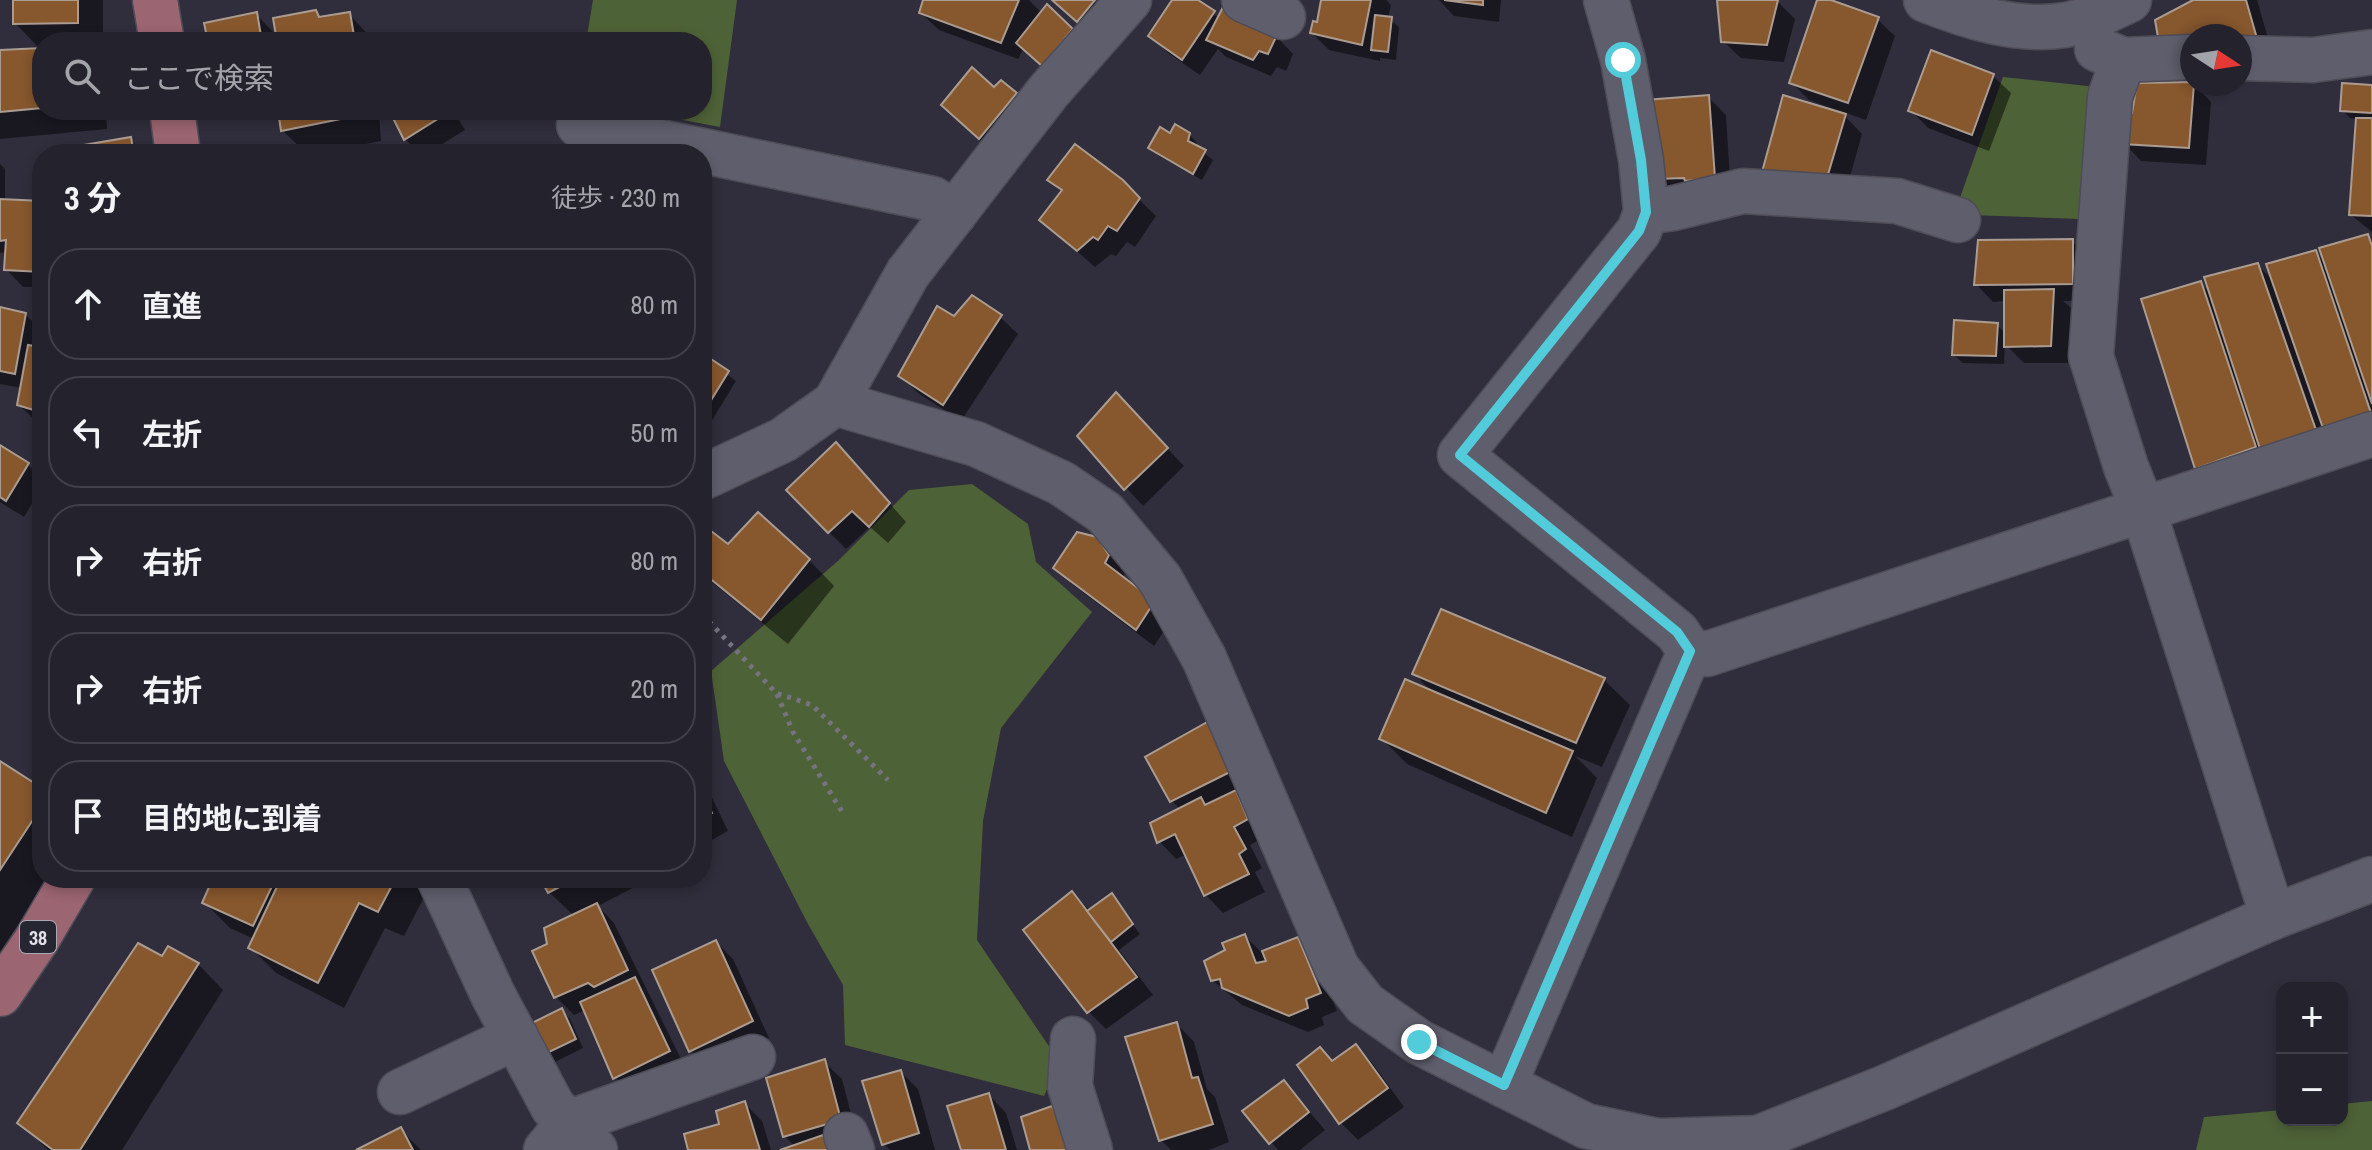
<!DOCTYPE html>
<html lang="ja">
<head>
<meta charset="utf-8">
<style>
	body { margin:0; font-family:"Archivo Narrow","Noto Sans JP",sans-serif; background:#302f39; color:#f1f3f6 }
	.controls { position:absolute; right:24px; bottom:24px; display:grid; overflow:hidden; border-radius:16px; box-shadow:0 4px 12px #0003 }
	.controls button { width:72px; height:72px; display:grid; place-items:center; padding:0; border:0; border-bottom:2px solid #413f49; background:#24222d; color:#f1f3f6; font:40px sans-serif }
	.compass { position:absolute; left:2180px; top:24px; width:72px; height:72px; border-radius:50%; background:#24222d; box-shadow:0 4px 12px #0003; rotate:102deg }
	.stop { position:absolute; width:24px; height:24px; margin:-18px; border:6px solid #52cbda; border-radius:50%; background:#fff }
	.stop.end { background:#52cbda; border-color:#fff; box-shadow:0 2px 8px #0008 }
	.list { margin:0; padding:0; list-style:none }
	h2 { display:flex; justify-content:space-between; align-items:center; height:104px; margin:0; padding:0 32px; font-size:34px }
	h2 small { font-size:26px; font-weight:400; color:#a3a4aa }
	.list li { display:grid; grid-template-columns:52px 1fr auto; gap:24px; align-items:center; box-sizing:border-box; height:112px; margin:0 16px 16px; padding:0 16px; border:2px solid #413f49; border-radius:32px }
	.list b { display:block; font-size:30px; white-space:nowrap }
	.list em { font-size:26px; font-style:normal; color:#a3a4aa }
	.icon { flex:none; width:44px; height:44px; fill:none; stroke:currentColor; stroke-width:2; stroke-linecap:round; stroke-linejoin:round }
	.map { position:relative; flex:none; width:2372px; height:1150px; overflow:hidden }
	.search { position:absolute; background:#24222d; box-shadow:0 4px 12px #0003; left:32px; top:32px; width:680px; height:88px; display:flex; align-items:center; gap:20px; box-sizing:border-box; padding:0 28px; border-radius:32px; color:#a3a4aa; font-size:30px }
	.panel { position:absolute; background:#24222d; box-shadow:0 4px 12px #0003; left:32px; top:144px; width:680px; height:744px; border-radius:32px }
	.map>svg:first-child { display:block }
	.green { fill:#4e6237 }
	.shadow { fill:#0007 }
	.building { fill:#87572d; stroke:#ab9c91; stroke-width:2 }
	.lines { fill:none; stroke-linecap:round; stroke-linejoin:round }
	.minor-casing { stroke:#4d4c57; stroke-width:47 }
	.major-casing { stroke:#4d4c57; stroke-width:47 }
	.path { stroke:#767480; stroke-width:5; stroke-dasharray:4 6; stroke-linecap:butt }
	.minor { stroke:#5f5e6d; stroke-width:44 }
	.major { stroke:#9b6571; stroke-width:44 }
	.route { stroke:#52cbda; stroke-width:10 }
	.labels { text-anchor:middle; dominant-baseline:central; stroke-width:8; stroke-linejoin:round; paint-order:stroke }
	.shield { fill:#262532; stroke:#aaa9b3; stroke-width:2 }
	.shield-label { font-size:20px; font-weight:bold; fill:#e2e1ea }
</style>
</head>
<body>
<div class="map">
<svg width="2372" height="1150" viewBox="0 0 2372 1150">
	<rect width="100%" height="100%" fill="#302e3c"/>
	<g class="green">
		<path d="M593,0H737L720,127L630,110H702V42H586Z"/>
		<path d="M2003,77L2097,87L2080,219L1971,215L1957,206Z"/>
		<path d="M972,484L1028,524L1036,562L1092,612L1001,728L983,821L977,940L1059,1061L1044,1096L845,1045L843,985L808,924L724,761L711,671L839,560L909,490Z"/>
		<path d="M2372,1101V1150H2196L2204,1117L2282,1110V1120H2342V1104Z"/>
	</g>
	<g class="shadow">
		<path d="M15,0H103V42H42V110H106L107,129L0,139V52L41,50L15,23Z"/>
		<path d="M926,0H1029L1042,13L1072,30L1089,47L1061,82L1024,48L1018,59L939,30L921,13Z"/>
		<path d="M1054,0H1093L1102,9L1087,28Z"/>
		<path d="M1174,0H1194L1220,19L1276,36L1293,54L1286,71L1277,67L1271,76L1226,57L1218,49L1200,75L1168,53L1151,35Z"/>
		<path d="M1319,0H1386L1391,5L1388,18L1399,27L1396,60L1380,58V61L1329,50L1312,33L1318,25L1323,3Z"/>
		<path d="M1439,0H1501L1499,22L1454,16Z"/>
		<path d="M1719,0L1777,1L1795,19L1784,62L1741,58L1723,41Z"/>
		<path d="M1819,0L1877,19L1895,36L1866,120L1809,100L1792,83Z"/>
		<path d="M2198,0H2257L2274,59L2240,36Z"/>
		<path d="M316,12L322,19L349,14L375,42H276Z"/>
		<path d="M256,14L273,32L275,42H210Z"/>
		<path d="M1993,76L2011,93L1989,151L1928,128L1911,110Z"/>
		<path d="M1001,83L1033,112L997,155L961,122Z"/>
		<path d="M2194,84L2211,102L2206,165L2141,161L2124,143L2134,116Z"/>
		<path d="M2372,87V232L2351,215L2358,119L2350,118L2342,110Z"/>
		<path d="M1708,97L1726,115L1731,195L1675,196L1658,179Z"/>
		<path d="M280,110H387L379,112L381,141L316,154H307L282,130Z"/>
		<path d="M391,110H453L465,130L426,154H420L405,139Z"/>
		<path d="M1841,112L1862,134L1842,205L1782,189Z"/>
		<path d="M1189,134L1197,143L1196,147L1213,160L1202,180L1159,156L1151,148L1171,135Z"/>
		<path d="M130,139L145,154H79Z"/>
		<path d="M0,164L5,169V201L42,203V287H23L6,269L7,252L0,253Z"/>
		<path d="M1050,180L1121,182L1156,216L1135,247L1127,242L1116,256L1111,254L1095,267L1041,220L1062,192Z"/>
		<path d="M2367,237L2372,241V452L2223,494L2197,468L2143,300L2200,283L2212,295L2257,265L2275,282L2315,252L2326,263Z"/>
		<path d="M2072,241L2089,259V300L2063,301L2071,308L2068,363H2024L2005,344L2004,364L1963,363L1954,355L1997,325L2006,334V301L1993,302L1976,284Z"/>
		<path d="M0,309L25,314L42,331L40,349H42V434L36,428L37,422L19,405L22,388L0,384Z"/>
		<path d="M1000,317L1018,334L961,421L918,393L901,376Z"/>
		<path d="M702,356L736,381L711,422L702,416Z"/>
		<path d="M1133,412L1184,466L1143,506L1079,436Z"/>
		<path d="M0,447L28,465L42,479V487L24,517L0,502Z"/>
		<path d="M853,462L906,522L888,543L870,527L846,549L829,532Z"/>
		<path d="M702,526L728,547L809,560L834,586L788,644L702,574Z"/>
		<path d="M1096,539L1115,557L1125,573L1122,579L1171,620L1154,646L1073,585L1056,568Z"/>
		<path d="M702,664L711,685L702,690Z"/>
		<path d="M1414,674L1604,680L1630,705L1602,767L1575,756L1597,778L1572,837L1407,764L1382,739L1434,694Z"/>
		<path d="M1208,723L1252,787L1237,794L1253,810L1265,837L1250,845L1262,868L1255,872L1265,892L1223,913L1206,895L1187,854L1176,859L1159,841L1181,810L1172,801Z"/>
		<path d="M0,763L42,790V878H49L0,952Z"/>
		<path d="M702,777L728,831L710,841L702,833Z"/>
		<path d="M215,878H434L404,936L385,928L344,1008L276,973L250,947L254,939L230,928L204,902Z"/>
		<path d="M542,878H645L646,881L598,906L614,923L686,1069L632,1095L615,1077L585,1010L574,1015L556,997L534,952L550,945L574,916L549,892Z"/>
		<path d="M1072,893L1090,911L1111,896L1140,934L1119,950L1153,995L1106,1029L1089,1012L1025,930Z"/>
		<path d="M1245,936L1268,959L1297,940L1315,957L1337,1011L1322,1017L1324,1025L1308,1032L1242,1005L1212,980L1227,951Z"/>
		<path d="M716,942L733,959L769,1038L708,1068L691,1051Z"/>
		<path d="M163,958L198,964L223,990L122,1150H48L20,1123Z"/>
		<path d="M562,1011L570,1019L583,1048L555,1062L546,1053Z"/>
		<path d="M1177,1024L1194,1042L1207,1089L1215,1097L1229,1142L1209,1150H1171L1161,1140Z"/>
		<path d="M1355,1046L1373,1064L1404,1107L1358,1140L1340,1122L1320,1049L1334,1062Z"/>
		<path d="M824,1062L842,1079L857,1137L836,1150H786L795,1147L785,1136Z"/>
		<path d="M901,1072L918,1089L935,1150H890L884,1144Z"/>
		<path d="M1284,1082L1325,1130L1300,1150H1278L1271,1142Z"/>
		<path d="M989,1095L1006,1113L1017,1150H963Z"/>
		<path d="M745,1104L762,1121L771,1150H690Z"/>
		<path d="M401,1130L421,1150H360Z"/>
	</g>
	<g class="building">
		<path d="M13,0H78V23L13,24Z"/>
		<path d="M923,0H1019L1001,43L919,13Z"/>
		<path d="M1052,0H1095L1077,22Z"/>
		<path d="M1172,0H1198L1215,11L1182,60L1148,36Z"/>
		<path d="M1321,0H1371L1362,45L1310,33L1313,21L1317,22Z"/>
		<path d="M1444,0H1483V5Z"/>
		<path d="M1717,0H1778L1767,45L1721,42Z"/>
		<path d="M1817,0H1831L1879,17L1848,103L1789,83Z"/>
		<path d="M2193,0H2246L2258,42H2240V36H2192L2159,43L2155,20Z"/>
		<path d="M1047,4L1073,29L1042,66L1016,43Z"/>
		<path d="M1223,7L1277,35L1268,54L1259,51L1253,60L1206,40Z"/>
		<path d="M316,10L319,17L350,12L355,42H277L273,18Z"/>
		<path d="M257,12L262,42H208L204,23Z"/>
		<path d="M1375,15L1392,17L1388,52L1371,50Z"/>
		<path d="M42,48V108L0,112V50Z"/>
		<path d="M1931,50L1994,74L1972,135L1908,111Z"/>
		<path d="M972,67L994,87L1001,80L1017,93L979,139L941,105Z"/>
		<path d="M2192,82L2194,84L2189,148L2122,144L2127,113H2132L2137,83Z"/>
		<path d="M2342,83L2372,85V113L2340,111Z"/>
		<path d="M1709,95L1715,178L1685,181L1684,178L1656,179L1645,100Z"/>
		<path d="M1783,95L1846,114L1824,188L1762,172Z"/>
		<path d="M278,110H356V116L281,131Z"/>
		<path d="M389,110H448L449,112L404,140Z"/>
		<path d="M2356,118H2372V216L2349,215Z"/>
		<path d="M1175,124L1190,133L1188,141L1206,150L1193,174L1148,148L1160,127L1170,133Z"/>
		<path d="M131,137L134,154H76L84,145Z"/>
		<path d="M1075,144L1123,180L1140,198L1117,231L1108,226L1098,240L1093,237L1077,251L1039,220L1062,190L1047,180Z"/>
		<path d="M0,199L42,201V272L4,270L6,240L0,241Z"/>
		<path d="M2368,234L2372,246V404L2319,248Z"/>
		<path d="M2073,239V284L1974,285L1978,240Z"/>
		<path d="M2316,250L2372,416L2325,434L2266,264Z"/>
		<path d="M2258,263L2316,430L2260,449L2204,277Z"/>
		<path d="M2201,281L2256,447L2195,469L2141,299Z"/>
		<path d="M2054,289L2051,346L2004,347V290Z"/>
		<path d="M972,295L1002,315L943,405L898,376L937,306L954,316Z"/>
		<path d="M0,307L26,313L15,374L0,371Z"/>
		<path d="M1954,320L1998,323L1996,356L1952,355Z"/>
		<path d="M28,345L42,347V430L34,429L37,411L17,405Z"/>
		<path d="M702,353L729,371L702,415Z"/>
		<path d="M1116,392L1168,448L1124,490L1077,436Z"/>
		<path d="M836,442L890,503L869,527L852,511L828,533L786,490Z"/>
		<path d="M0,445L29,463L6,501L0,497Z"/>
		<path d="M758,512L810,559L761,620L702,572V524L728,544Z"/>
		<path d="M1077,532L1097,537L1109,555L1105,563L1155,601L1136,630L1053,568Z"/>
		<path d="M1441,609L1605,678L1576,743L1412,674Z"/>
		<path d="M1405,679L1573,751L1546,813L1379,739Z"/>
		<path d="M1209,721L1236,769L1170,802L1145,757Z"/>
		<path d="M0,761L42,788V806L0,870Z"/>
		<path d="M1236,790L1248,819L1234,827L1246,849L1239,854L1249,874L1204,896L1175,834L1157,843L1150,823L1201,797L1205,805Z"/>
		<path d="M702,793L712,813L702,818Z"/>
		<path d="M213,878H276L253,926L202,903Z"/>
		<path d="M281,878H396L378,912L359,903L318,983L248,948Z"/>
		<path d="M540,878H577L548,893Z"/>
		<path d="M1072,891L1137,977L1087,1013L1023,930Z"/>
		<path d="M1112,893L1133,924L1111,942L1087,911Z"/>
		<path d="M597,903L628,970L594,987L588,983L554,998L532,951L547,944L544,928Z"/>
		<path d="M1245,934L1256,963L1266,961L1262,951L1298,937L1321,993L1306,999L1308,1008L1289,1016L1222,988L1220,979L1211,981L1204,961L1225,950L1222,943Z"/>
		<path d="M716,940L753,1021L689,1052L652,970Z"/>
		<path d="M138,943L162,956L168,946L199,963L80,1150H53L17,1123Z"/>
		<path d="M635,977L670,1051L613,1079L580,1002Z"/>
		<path d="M562,1008L576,1039L545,1054L532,1023Z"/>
		<path d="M1177,1022L1192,1078L1198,1077L1213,1124L1159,1141L1125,1037Z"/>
		<path d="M1356,1044L1388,1088L1339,1124L1297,1065L1320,1047L1332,1061Z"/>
		<path d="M825,1059L841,1120L783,1137L766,1078Z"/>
		<path d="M901,1070L919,1133L882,1145L862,1081Z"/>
		<path d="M1284,1080L1309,1112L1269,1144L1242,1111Z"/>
		<path d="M989,1093L1006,1150H961L947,1106Z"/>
		<path d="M745,1101L760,1150H688L684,1134L719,1124L716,1111Z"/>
		<path d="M1052,1106L1056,1114L1079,1150H1030L1021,1117Z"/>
		<path d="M401,1127L413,1150H356Z"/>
		<path d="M823,1135L828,1150H780Z"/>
	</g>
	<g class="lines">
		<g class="minor-casing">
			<g id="minor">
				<path d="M1244,0L1283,17"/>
				<path d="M1606,0L1623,60L1641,160L1646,212L1639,231L1460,455L1677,632L1690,651L1707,654L2372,434"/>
				<path d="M1926,0C1969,17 2019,33 2065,25C2086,22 2110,9 2129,0"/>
				<path d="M2097,49L2123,60L2192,57"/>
				<path d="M2240,58L2313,60L2372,52"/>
				<path d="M2123,60L2110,97L2091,356L2126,467L2143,509L2273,917"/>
				<path d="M579,125L933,199L954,214"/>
				<path d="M1646,212L1674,208L1743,191L1897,201L1958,220"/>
				<path d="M835,403L976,444L1061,483L1105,513L1160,579L1204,658L1337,968L1365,1004L1419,1042L1586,1126L1658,1141L1758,1138L1884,1088L2273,917L2372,879"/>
				<path d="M702,478L783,440L835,403L908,273L1048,92L1129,0"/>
				<path d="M439,878L493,995L553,1107L595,1150"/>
				<path d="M1073,1039L1070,1086L1090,1150"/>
				<path d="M1504,1085L1690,651"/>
				<path d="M400,1092L516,1037"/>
				<path d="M846,1135L852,1150"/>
				<path d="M546,1150L568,1123L753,1057"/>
			</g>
		</g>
		<g class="major-casing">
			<g id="major">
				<path d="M155,0L162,42"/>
				<path d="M172,110L178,154"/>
				<path d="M0,994L36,941L73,878"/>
			</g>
		</g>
		<g class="path">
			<path d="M702,614L776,693L812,705L888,780"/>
			<path d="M777,694L793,732L844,815"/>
		</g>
		<use href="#minor" class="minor"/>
		<use href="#major" class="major"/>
	</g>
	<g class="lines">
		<path class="route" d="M1419,1042L1504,1085L1690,651L1677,632L1460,455L1639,231L1646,212L1641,160L1623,60"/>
	</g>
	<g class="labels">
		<rect class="shield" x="20" y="921" width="36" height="32" rx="6"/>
		<g class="shield-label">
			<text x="38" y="937">38</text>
		</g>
	</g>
</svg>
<div class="controls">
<button>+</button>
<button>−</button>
</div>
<svg class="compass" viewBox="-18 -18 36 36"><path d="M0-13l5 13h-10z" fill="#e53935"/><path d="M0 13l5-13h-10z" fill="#a3a4aa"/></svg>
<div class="stop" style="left:1623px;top:60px"></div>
<div class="stop end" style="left:1419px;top:1042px"></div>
<div class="search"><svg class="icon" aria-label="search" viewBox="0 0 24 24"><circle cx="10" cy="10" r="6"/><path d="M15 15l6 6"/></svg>ここで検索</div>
<section class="panel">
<h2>3 分<small>徒歩 · 230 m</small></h2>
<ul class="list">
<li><svg class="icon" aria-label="ahead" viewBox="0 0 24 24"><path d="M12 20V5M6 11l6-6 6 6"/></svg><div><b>直進</b></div><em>80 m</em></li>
<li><svg class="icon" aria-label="left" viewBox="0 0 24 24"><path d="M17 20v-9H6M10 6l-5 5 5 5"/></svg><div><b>左折</b></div><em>50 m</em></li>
<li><svg class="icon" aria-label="right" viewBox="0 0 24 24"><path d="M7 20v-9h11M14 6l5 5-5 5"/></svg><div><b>右折</b></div><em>80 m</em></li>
<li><svg class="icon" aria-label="right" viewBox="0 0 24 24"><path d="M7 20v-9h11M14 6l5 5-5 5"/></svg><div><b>右折</b></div><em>20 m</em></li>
<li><svg class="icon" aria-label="arrive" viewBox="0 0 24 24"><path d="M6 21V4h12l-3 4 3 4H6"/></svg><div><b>目的地に到着</b></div></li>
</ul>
</section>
</div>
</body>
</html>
